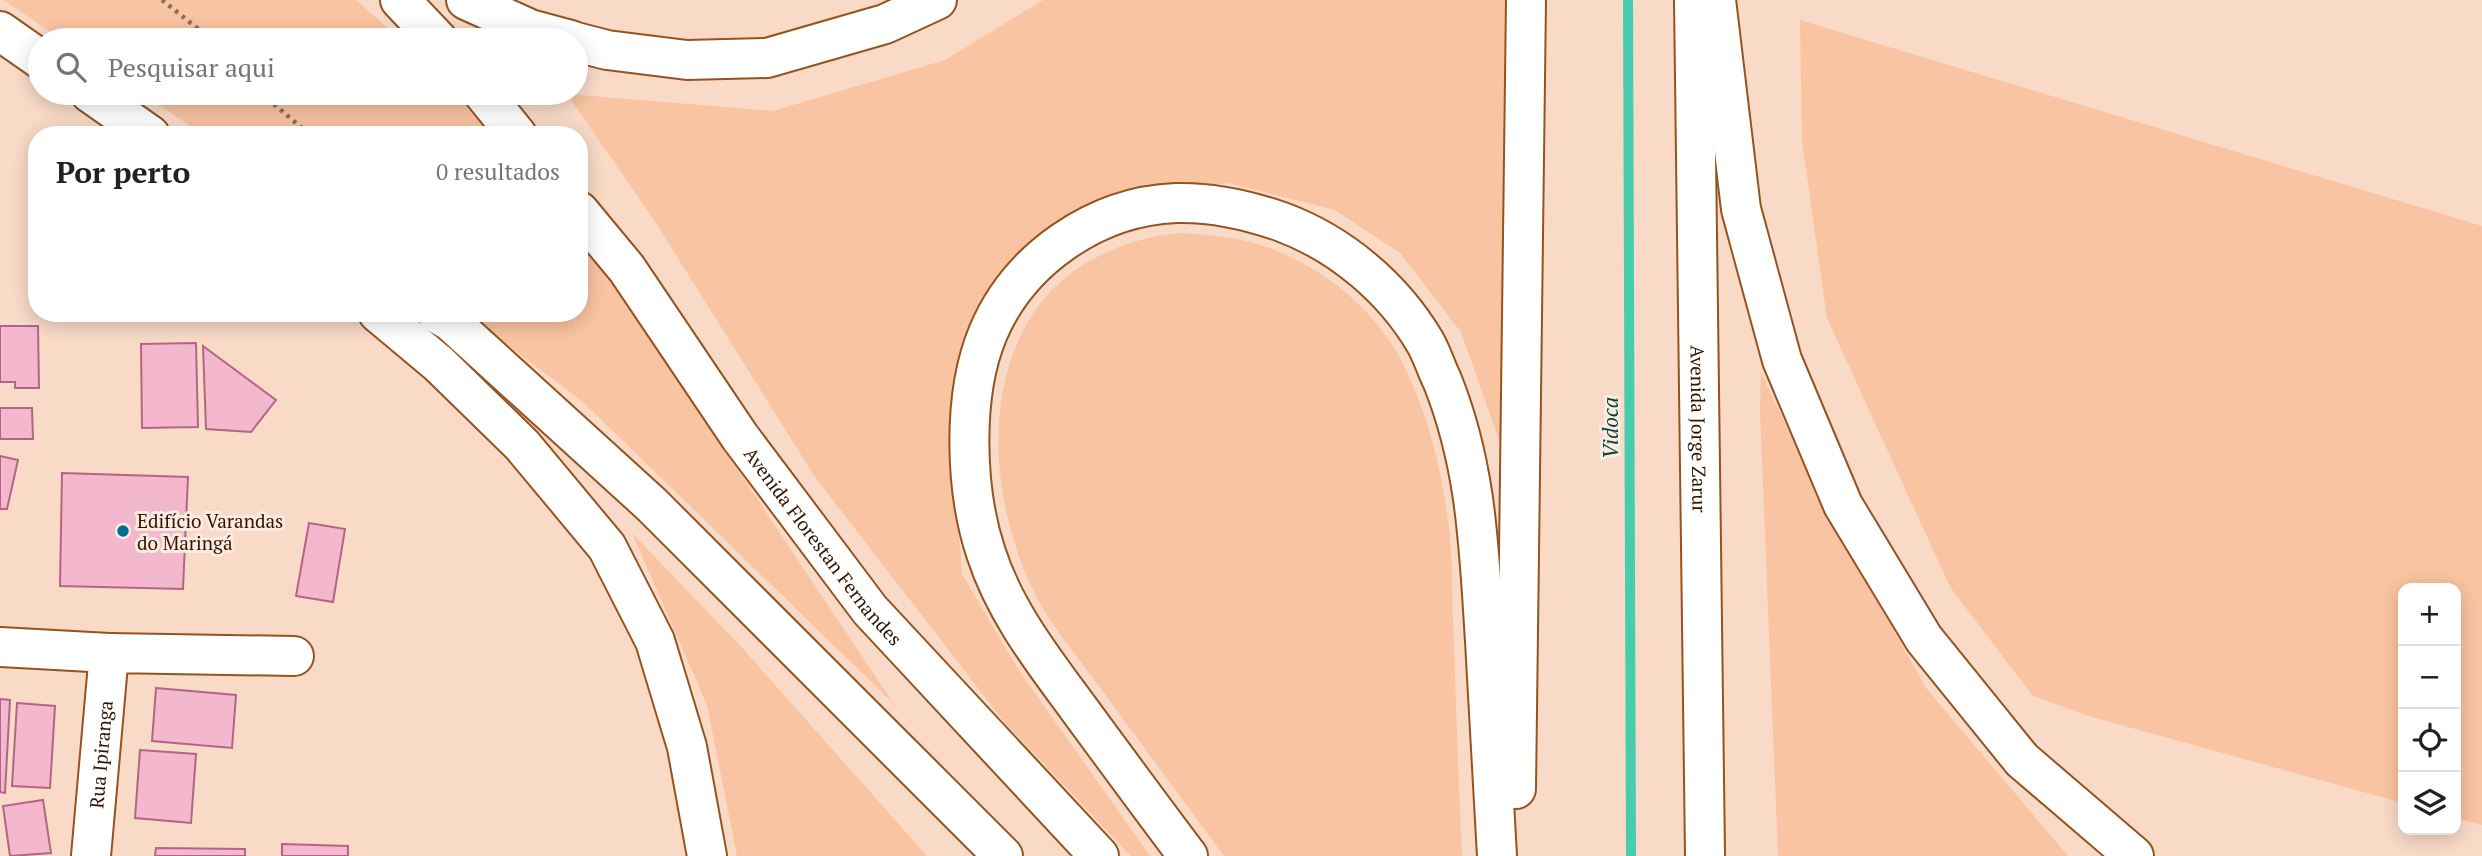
<!DOCTYPE html>
<html lang="pt">
<head>
<meta charset="utf-8">
<style>
	body { margin:0; font-family:"PT Serif",serif; background:#f6f6f6; color:#202124 }
	.controls { position:absolute; right:21px; bottom:21px; display:grid; overflow:hidden; border-radius:14px; box-shadow:0 4px 18px #0003 }
	.controls button { width:63px; height:63px; display:grid; place-items:center; padding:0; border:0; border-bottom:2px solid #e0e0e0; background:#fff; color:#202124; font:35px sans-serif }
	.list { margin:0; padding:0; list-style:none }
	h2 { display:flex; justify-content:space-between; align-items:center; height:91px; margin:0; padding:0 28px; font-size:30px }
	h2 small { font-size:23px; font-weight:400; color:#757577 }
	.icon { flex:none; width:38px; height:38px; fill:none; stroke:currentColor; stroke-width:2; stroke-linecap:round; stroke-linejoin:round }
	.map { position:relative; flex:none; width:2482px; height:856px; overflow:hidden }
	.search { position:absolute; background:#fff; box-shadow:0 4px 18px #0003; left:28px; top:28px; width:560px; height:77px; display:flex; align-items:center; gap:18px; box-sizing:border-box; padding:0 24px; border-radius:38px; color:#757577; font-size:26px }
	.panel { position:absolute; background:#fff; box-shadow:0 4px 18px #0003; left:28px; top:126px; width:560px; height:196px; border-radius:28px }
	.map>svg:first-child { display:block }
	.green { fill:#f9c4a1 }
	.lines { fill:none; stroke-linecap:round; stroke-linejoin:round }
	.stream { stroke:#48ccae; stroke-width:10 }
	.building { fill:#f3b8ce; stroke:#b46585; stroke-width:2 }
	.street-casing { stroke:#955320; stroke-width:42 }
	.secondary-casing { stroke:#955320; stroke-width:42 }
	.highway-casing { stroke:#955320; stroke-width:42 }
	.path { stroke:#8b6e5b; stroke-width:4.5; stroke-dasharray:3.5 5; stroke-linecap:butt }
	.street { stroke:#fff; stroke-width:38 }
	.secondary { stroke:#fff; stroke-width:38 }
	.highway { stroke:#fff; stroke-width:38 }
	.poi-dot { fill:#026f9b; stroke:#fbebe1; stroke-width:2.5 }
	.labels { text-anchor:middle; dominant-baseline:central; stroke-width:6; stroke-linejoin:round; paint-order:stroke }
	.street-label { font-size:19px; fill:#301502; stroke:#fbebe1 }
	.poi-label { font-size:19px; fill:#301502; stroke:#fbebe1; text-anchor:start }
	.water-label { font-size:21px; font-style:italic; fill:#074337; stroke:#fbebe1 }
</style>
</head>
<body>
<div class="map">
<svg width="2482" height="856" viewBox="0 0 2482 856">
	<rect width="100%" height="100%" fill="#f9dac7"/>
	<g class="green">
		<path d="M3,0H356L401,40H63Z"/>
		<path d="M1043,0H1507V463L1461,332L1400,253L1335,210L1228,183L1126,192L1040,236L989,287L959,379L955,480L962,574L1018,669L1150,856H1131L1005,723L815,477L654,220L567,94L773,111L945,60Z"/>
		<path d="M1800,20L2482,226V825L2456,818V588H2403V803L2085,715L2032,695L1950,587L1827,318L1802,141Z"/>
		<path d="M141,93H454L491,135H204Z"/>
		<path d="M1177,233C1202,234 1226,236 1250,242C1311,258 1372,304 1401,360C1429,414 1444,478 1450,538C1453,573 1452,609 1454,644C1456,715 1459,785 1462,856H1224C1183,800 1142,745 1101,689C1078,657 1049,624 1032,588C996,511 983,410 1023,331C1053,271 1112,241 1177,233Z"/>
		<path d="M579,236L590,248L894,704L582,401L465,313H579Z"/>
		<path d="M1761,373L1833,523L1926,688L2068,856H1778L1760,412Z"/>
		<path d="M632,533L745,651L927,856H737L707,705Z"/>
	</g>
	<g class="lines">
		<path class="stream" d="M1628,0L1631,856"/>
	</g>
	<g class="building">
		<path d="M0,326H38L39,388H15V382H0Z"/>
		<path d="M196,343L198,427L142,428L141,344Z"/>
		<path d="M203,346L276,400L251,432L206,429Z"/>
		<path d="M0,408H32L33,439H0Z"/>
		<path d="M0,456L18,460L7,509H0Z"/>
		<path d="M62,473L188,477L183,589L60,586Z"/>
		<path d="M309,523L345,529L333,602L296,596Z"/>
		<path d="M156,688L236,695L232,748L152,741Z"/>
		<path d="M0,699L10,700L5,793L0,792Z"/>
		<path d="M17,703L55,706L50,788L12,786Z"/>
		<path d="M140,750L196,754L191,823L135,818Z"/>
		<path d="M43,800L51,853L10,856L3,806Z"/>
		<path d="M282,844L348,846V856H282Z"/>
		<path d="M156,848L245,849V856H155Z"/>
	</g>
	<g class="lines">
		<g class="street-casing">
			<g id="street">
				<path id="s1" d="M91,856L109,653L294,656"/>
			</g>
		</g>
		<g class="secondary-casing">
			<path id="secondary" d="M0,647L109,653"/>
		</g>
		<g class="highway-casing">
			<g id="highway">
				<path d="M400,0L438,40"/>
				<path d="M466,0L530,29L571,40"/>
				<path id="s2" d="M1694,0L1705,856"/>
				<path d="M1716,0L1741,209L1782,360L1843,505L1924,639L2022,760L2134,856"/>
				<path d="M0,31L40,59"/>
				<path d="M576,42L607,50L687,60L767,58L885,24L937,0"/>
				<path d="M90,93L150,135"/>
				<path d="M483,93L517,135"/>
				<path id="s3" d="M579,211L627,269L740,437L870,610L1099,856"/>
				<path d="M378,313L439,364L522,445L607,547L655,641L687,747L707,856"/>
				<path d="M436,313L451,322L651,504L1003,856"/>
				<path d="M1516,789L1526,0"/>
				<path d="M1188,856C1151,807 1115,758 1079,709C1043,660 1005,612 986,553C965,490 962,395 988,333C1019,259 1096,206 1176,203C1212,202 1248,210 1282,222C1341,244 1393,288 1425,342C1432,354 1436,368 1442,380C1477,467 1479,549 1485,641C1489,712 1493,784 1497,856"/>
			</g>
		</g>
		<g class="path">
			<path d="M162,0L212,40"/>
			<path d="M261,93L310,135"/>
		</g>
		<use href="#street" class="street"/>
		<use href="#secondary" class="secondary"/>
		<use href="#highway" class="highway"/>
	</g>
	<circle class="poi-dot" cx="123" cy="531" r="7"/>
	<g class="labels">
		<g class="street-label">
			<text stroke="none"><textPath href="#s2" startOffset="429">Avenida Jorge Zarur</textPath></text>
			<text stroke="none"><textPath href="#s3" startOffset="415">Avenida Florestan Fernandes</textPath></text>
			<text stroke="none"><textPath href="#s1" startOffset="102">Rua Ipiranga</textPath></text>
		</g>
		<g class="poi-label">
			<text x="137" y="520">Edifício Varandas<tspan x="137" dy="22">do Maringá</tspan></text>
		</g>
		<g class="water-label">
			<text transform="translate(1610 428) rotate(-90)">Vidoca</text>
		</g>
	</g>
</svg>
<div class="controls">
<button>+</button>
<button>−</button>
<button><svg class="icon" aria-label="locate" viewBox="0 0 24 24"><circle cx="12" cy="12" r="6"/><path d="M12 2v4M12 18v4M2 12h4M18 12h4"/></svg></button>
<button><svg class="icon" aria-label="layers" viewBox="0 0 24 24"><path d="M12 4l9 5-9 5-9-5zM3 14l9 5 9-5"/></svg></button>
</div>
<div class="search"><svg class="icon" aria-label="search" viewBox="0 0 24 24"><circle cx="10" cy="10" r="6"/><path d="M15 15l6 6"/></svg>Pesquisar aqui</div>
<section class="panel">
<h2>Por perto<small>0 resultados</small></h2>
<ul class="list">
</ul>
</section>
</div>
</body>
</html>
